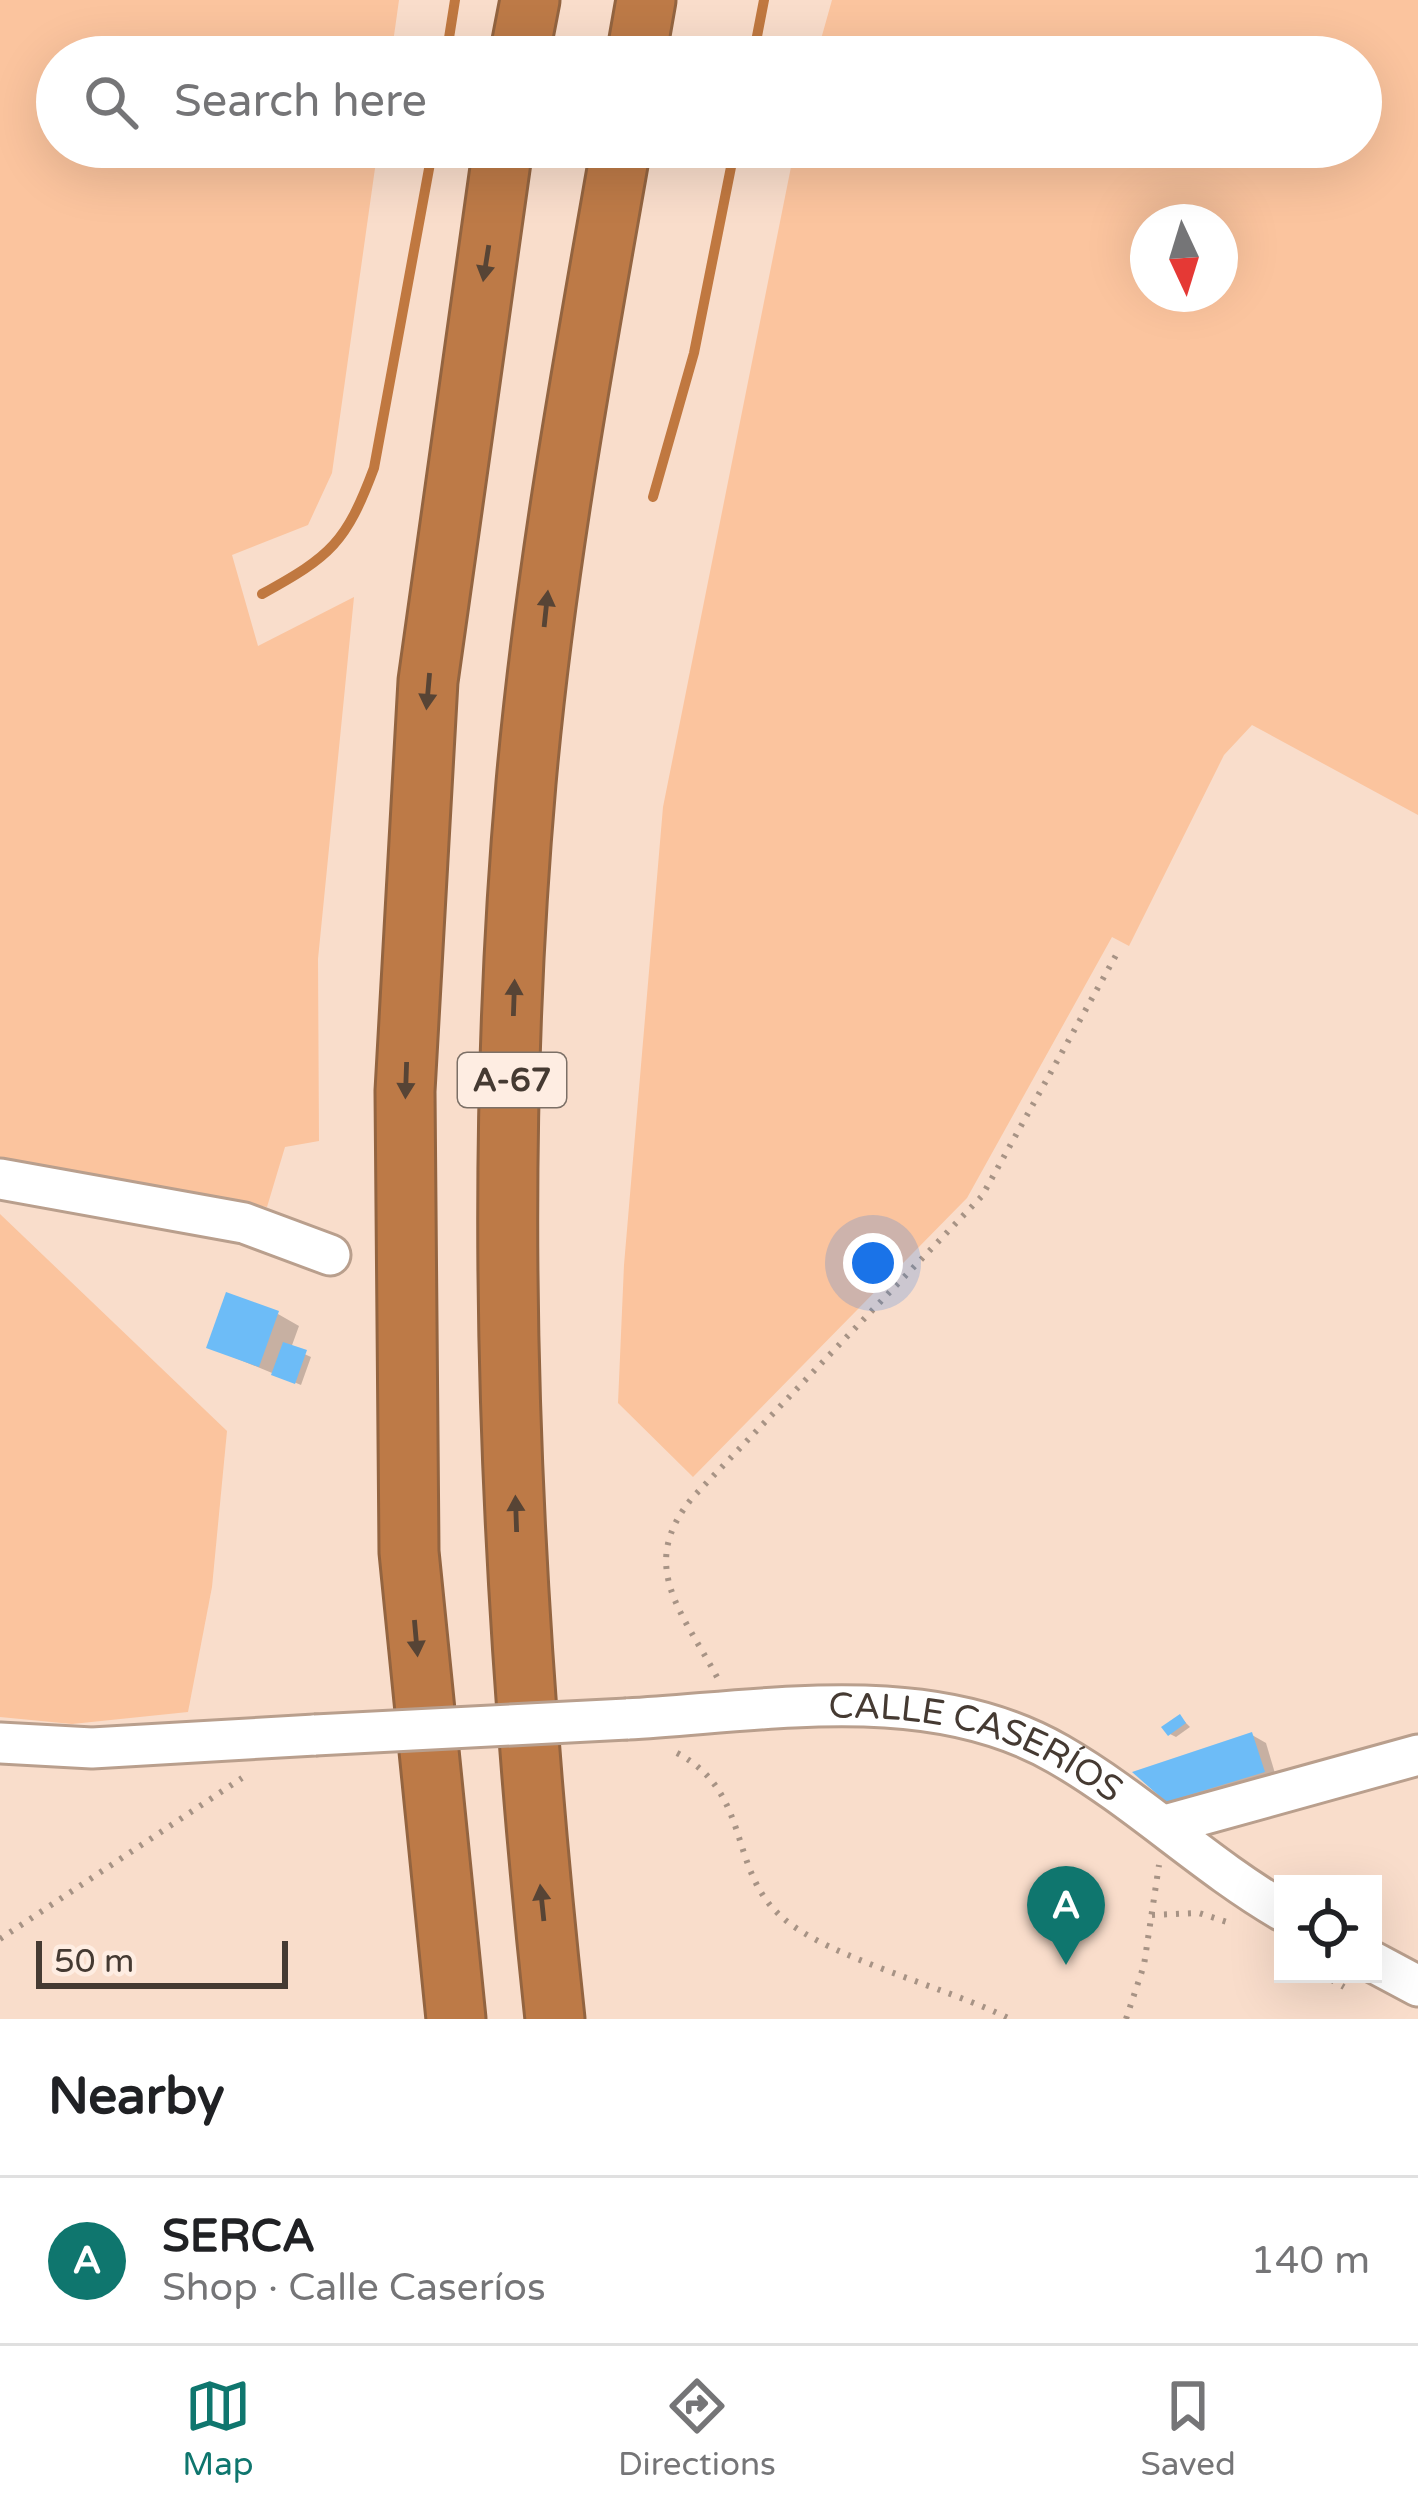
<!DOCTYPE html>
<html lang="en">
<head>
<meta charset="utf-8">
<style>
	body { margin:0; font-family:"Varela Round",sans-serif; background:#f2f2f2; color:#202124 }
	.controls { position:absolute; right:36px; bottom:36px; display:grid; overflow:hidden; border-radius:0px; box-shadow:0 12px 48px #0002 }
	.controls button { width:108px; height:108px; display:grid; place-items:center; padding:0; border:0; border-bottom:3px solid #e0e0e0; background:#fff; color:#202124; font:60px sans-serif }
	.compass { position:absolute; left:1130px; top:204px; width:108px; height:108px; border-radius:50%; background:#fff; box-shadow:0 12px 48px #0002; rotate:176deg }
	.scale { position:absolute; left:36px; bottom:30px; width:252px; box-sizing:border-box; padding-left:12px; border:6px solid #453a32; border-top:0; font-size:33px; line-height:42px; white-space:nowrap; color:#453a32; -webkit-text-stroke:9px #feede2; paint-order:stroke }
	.you { position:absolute; left:873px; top:1263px; width:42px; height:42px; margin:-30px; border:9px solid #fff; border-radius:50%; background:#1a73e8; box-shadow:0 0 0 18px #1a73e833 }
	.badge { display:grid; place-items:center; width:78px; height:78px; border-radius:50%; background:#0f766e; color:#fff; font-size:39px; font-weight:700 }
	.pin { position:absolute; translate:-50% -99px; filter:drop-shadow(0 3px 6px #0008) }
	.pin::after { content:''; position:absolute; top:63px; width:42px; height:36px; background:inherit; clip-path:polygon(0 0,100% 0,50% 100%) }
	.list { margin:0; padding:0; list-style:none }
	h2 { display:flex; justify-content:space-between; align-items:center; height:156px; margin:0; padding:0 48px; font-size:51px }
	h2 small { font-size:39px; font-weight:400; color:#757577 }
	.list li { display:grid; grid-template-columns:78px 1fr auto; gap:36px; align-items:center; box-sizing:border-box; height:168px; padding:0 48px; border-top:3px solid #e0e0e0 }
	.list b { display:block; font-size:45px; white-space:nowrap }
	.list p { margin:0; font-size:39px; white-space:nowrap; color:#757577 }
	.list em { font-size:39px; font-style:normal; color:#757577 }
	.icon { flex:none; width:66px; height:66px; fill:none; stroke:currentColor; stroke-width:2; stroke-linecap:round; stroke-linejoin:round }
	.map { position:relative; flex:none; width:1418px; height:2019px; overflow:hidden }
	.search { position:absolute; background:#fff; box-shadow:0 12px 48px #0002; left:36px; right:36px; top:36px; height:132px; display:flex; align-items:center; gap:30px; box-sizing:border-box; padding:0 42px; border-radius:66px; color:#757577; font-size:45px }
	.sheet { height:324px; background:#fff }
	nav { display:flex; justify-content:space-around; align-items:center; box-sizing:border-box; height:168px; border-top:3px solid #e0e0e0; background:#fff; font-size:33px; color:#757577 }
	nav a { display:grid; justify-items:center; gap:6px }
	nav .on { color:#0f766e }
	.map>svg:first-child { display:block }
	.green { fill:#fbc49e; fill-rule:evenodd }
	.shadow { fill:#0003 }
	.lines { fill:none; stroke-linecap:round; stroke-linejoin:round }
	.stream { stroke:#c07840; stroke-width:10 }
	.building { fill:#6dbcf7 }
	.minor-casing { stroke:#b99f8d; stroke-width:45 }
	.highway-casing { stroke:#936440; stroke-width:63 }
	.path { stroke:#a79385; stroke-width:6; stroke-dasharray:3 9; stroke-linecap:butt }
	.minor { stroke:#fff; stroke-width:39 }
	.highway { stroke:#bd7a47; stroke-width:57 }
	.minor-bridge-casing { stroke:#b99f8d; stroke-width:45; stroke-linecap:butt }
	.minor-bridge { stroke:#fff; stroke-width:39 }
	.oneway { fill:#574435 }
	.labels { text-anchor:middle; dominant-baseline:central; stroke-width:9; stroke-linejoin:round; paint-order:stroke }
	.shield { fill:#feede2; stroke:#7c7067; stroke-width:3 }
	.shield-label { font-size:33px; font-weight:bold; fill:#453a32 }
	.street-label { font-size:36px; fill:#453a32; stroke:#feede2 }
</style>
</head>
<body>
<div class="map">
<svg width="1418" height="2019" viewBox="0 0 1418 2019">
	<rect width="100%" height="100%" fill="#f9ddcb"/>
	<g class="green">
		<path d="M0,0H399L391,57H57V147H378L332,473L308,525L232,555L258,646L354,597L318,959L319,1141L285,1147L267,1207L0,1168Z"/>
		<path d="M832,0H1418V815L1252,725L1224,755L1129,946L1112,937L967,1198L693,1477L618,1403L624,1265L663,807L795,147H1361V57H816ZM1148,222H1220V294H1148Z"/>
		<path d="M0,1214L227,1431L212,1587L188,1712L72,1724L0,1717Z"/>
	</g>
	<g class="shadow">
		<path d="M278,1314L299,1326L291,1348L311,1357L301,1385L209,1347Z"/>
		<path d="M1180,1717L1190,1727L1176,1737L1170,1734Z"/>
		<path d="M1252,1735L1266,1743L1277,1780L1183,1808L1168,1799Z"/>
	</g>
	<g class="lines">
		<g class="stream">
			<path d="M446,57L455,0"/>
			<path d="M753,57L764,0"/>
			<path d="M653,497L694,353L735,147"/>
			<path d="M262,594C331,556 346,543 374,468L433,147"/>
		</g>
	</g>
	<g class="building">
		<path d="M226,1292L279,1311L259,1367L206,1348Z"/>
		<path d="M283,1342L307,1350L295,1384L271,1375Z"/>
		<path d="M1180,1714L1186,1723L1168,1736L1161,1727Z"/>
		<path d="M1252,1732L1265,1772L1166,1802L1132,1772Z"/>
	</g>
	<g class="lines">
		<g class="minor-casing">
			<g id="minor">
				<path d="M0,1179L244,1223L330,1255"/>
				<path id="s1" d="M627,1719C768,1711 930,1680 1058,1754C1138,1800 1204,1865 1283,1911"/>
				<path d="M0,1743L92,1748L315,1735"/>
				<path d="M1165,1825L1418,1755"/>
				<path d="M1373,1962L1418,1986"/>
			</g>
		</g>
		<g class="highway-casing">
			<g id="highway">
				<path d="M519,57L530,0"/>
				<path d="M636,57L646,0"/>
				<path d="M456,2019L409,1552L405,1091L428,681L503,147"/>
				<path d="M555,2019C511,1610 490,1193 526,783C545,569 584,358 621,147"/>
			</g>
		</g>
		<g class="path">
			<path d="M717,1677C682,1612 636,1565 693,1497L982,1196L1120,948"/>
			<path d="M677,1753C753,1793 727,1871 783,1918C828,1958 949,1988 1010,2019"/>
			<path d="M1152,1915L1199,1913L1230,1923"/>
			<path d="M0,1939L242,1778"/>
			<path d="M1321,1974L1344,1987"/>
			<path d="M1126,2019L1144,1965L1159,1865"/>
		</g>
		<use href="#minor" class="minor"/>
		<use href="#highway" class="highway"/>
		<g class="minor-bridge-casing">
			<path id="minor-bridge" d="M315,1735L627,1719"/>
		</g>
		<use href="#minor-bridge" class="minor-bridge"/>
	</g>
	<defs><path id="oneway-solid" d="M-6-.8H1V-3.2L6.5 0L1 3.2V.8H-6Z" transform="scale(3)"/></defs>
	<g class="oneway">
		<use href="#oneway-solid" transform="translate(486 263) rotate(99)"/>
		<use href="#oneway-solid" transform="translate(546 609) rotate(-84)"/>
		<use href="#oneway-solid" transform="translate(428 691) rotate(95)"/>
		<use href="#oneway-solid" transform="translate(514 998) rotate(-88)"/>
		<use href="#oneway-solid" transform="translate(406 1080) rotate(92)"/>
		<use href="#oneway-solid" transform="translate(516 1514) rotate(-92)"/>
		<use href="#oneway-solid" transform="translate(416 1638) rotate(85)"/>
		<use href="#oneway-solid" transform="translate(542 1903) rotate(-96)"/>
	</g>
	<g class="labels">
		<rect class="shield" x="458" y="1053" width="108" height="54" rx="9"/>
		<g class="shield-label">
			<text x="512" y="1080">A-67</text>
		</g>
		<g class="street-label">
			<text stroke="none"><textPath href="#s1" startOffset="357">CALLE CASERÍOS</textPath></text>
		</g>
	</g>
</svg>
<div class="controls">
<button><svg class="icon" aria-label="locate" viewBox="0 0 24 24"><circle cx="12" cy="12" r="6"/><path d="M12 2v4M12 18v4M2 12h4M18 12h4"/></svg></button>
</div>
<svg class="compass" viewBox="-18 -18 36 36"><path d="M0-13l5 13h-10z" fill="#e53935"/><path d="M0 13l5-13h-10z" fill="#757577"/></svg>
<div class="scale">50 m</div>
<div class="you"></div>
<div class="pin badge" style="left:1066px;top:1965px">A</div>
<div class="search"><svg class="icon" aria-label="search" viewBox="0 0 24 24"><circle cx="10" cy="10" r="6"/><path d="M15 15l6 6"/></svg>Search here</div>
</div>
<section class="sheet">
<h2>Nearby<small></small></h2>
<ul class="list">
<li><span class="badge">A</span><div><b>SERCA</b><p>Shop · Calle Caseríos</p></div><em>140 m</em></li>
</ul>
</section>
<nav>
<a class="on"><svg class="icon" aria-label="map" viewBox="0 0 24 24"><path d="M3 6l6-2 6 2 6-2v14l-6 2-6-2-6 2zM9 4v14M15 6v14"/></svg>Map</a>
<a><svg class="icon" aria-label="directions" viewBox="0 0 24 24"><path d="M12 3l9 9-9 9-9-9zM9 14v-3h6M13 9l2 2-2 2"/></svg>Directions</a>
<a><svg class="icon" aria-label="saved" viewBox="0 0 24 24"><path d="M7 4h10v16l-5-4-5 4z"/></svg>Saved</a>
</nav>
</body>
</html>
